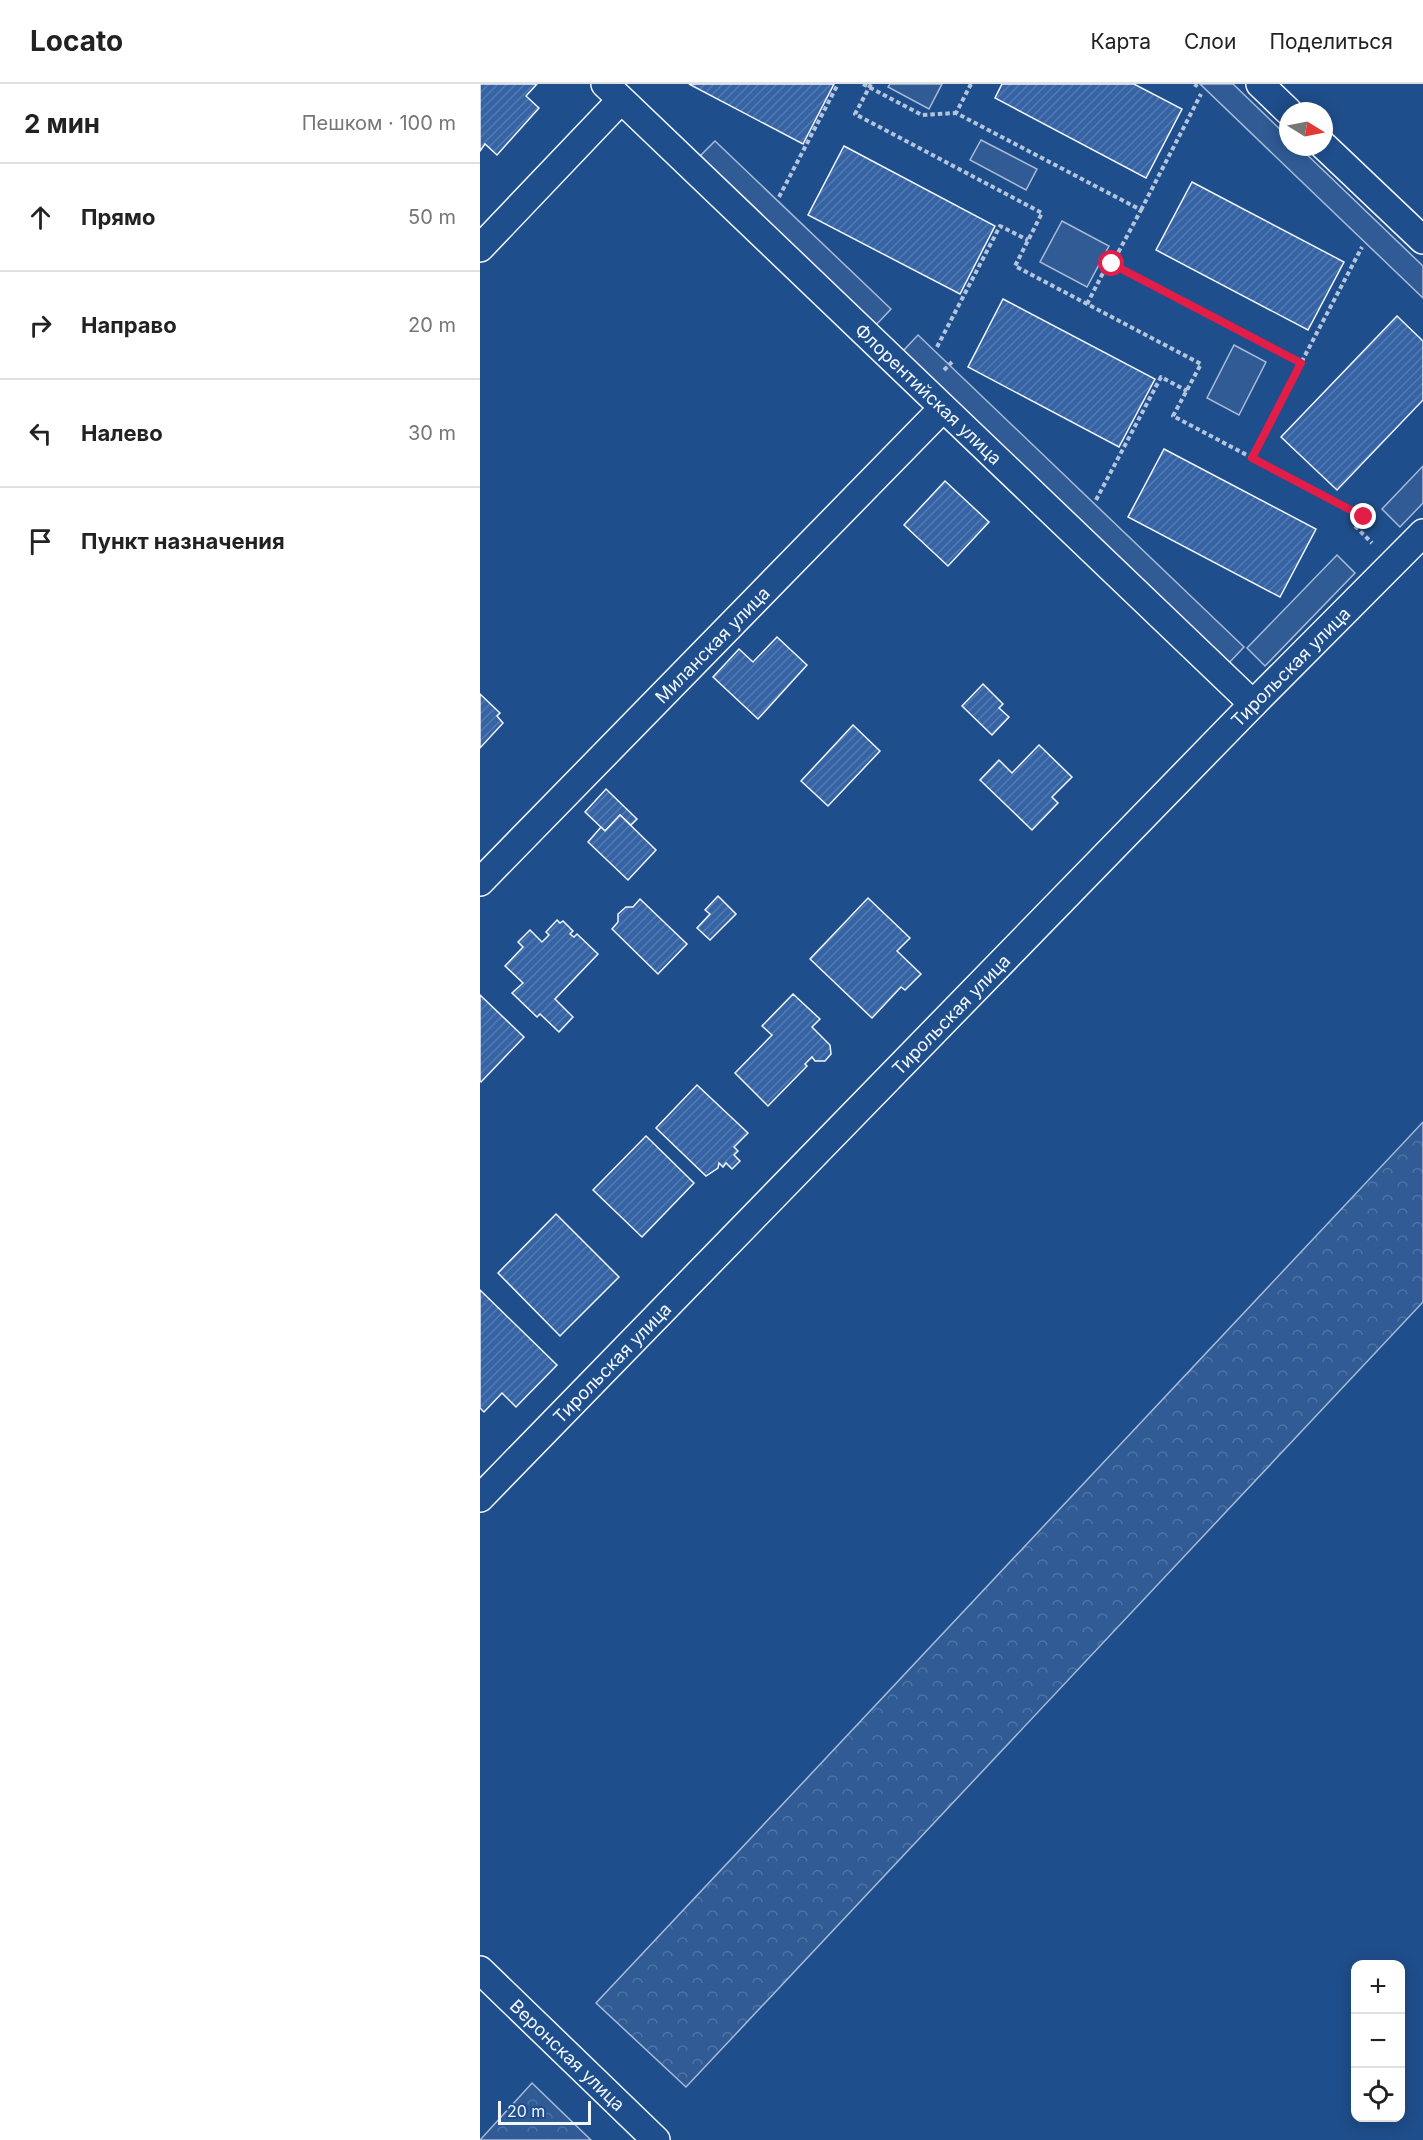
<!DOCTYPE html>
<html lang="ru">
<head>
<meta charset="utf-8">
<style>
	body { margin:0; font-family:Inter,sans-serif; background:#f6f6f6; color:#222 }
	.controls { position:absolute; right:18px; bottom:18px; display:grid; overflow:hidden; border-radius:12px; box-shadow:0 3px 15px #0003 }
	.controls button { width:54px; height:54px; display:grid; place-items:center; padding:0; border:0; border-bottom:2px solid #e0e0e0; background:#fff; color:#222; font:30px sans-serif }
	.compass { position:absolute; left:799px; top:18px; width:54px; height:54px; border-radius:50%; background:#fff; box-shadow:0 3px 15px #0003; rotate:100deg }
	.scale { position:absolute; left:18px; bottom:15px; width:93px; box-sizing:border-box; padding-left:6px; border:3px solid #f2f6ff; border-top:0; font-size:16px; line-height:21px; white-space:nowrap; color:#f2f6ff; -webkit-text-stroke:4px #1f4e8c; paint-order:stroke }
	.stop { position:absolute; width:18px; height:18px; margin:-14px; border:4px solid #e11d48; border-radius:50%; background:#fff }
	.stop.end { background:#e11d48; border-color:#fff; box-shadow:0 2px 6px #0008 }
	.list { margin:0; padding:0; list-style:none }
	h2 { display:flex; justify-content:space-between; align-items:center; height:78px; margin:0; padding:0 24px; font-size:26px }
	h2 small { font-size:20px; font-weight:400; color:#767676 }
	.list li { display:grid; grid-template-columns:39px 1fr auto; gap:18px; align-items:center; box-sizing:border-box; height:108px; padding:0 24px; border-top:2px solid #e0e0e0 }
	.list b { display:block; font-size:22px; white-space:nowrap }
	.list em { font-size:20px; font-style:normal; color:#767676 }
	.icon { flex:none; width:33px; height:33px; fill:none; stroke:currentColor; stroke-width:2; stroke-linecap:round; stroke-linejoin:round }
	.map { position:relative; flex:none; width:943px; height:2056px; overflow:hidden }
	header { display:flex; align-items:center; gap:36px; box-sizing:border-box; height:84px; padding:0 30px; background:#fff; border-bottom:2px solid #e0e0e0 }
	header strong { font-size:28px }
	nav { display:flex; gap:33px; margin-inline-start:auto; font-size:21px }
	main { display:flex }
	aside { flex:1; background:#fff }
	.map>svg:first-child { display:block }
	.built { fill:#305b95; stroke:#a8bbd7; stroke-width:1.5 }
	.forest { fill:url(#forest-crowns); stroke:#a8bbd7; stroke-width:1.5 }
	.building { fill:url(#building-hatch); stroke:#f2f6ff; stroke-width:1.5 }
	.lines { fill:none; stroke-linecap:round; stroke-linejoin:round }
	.street-casing { stroke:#f2f6ff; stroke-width:30 }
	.path { stroke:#b3c4dc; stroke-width:4; stroke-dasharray:4.5 3; stroke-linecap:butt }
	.street { stroke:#1f4e8c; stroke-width:27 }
	.route { stroke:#e11d48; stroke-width:8 }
	.labels { text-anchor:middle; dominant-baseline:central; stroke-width:4.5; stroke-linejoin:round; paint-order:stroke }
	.street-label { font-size:18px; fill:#f2f6ff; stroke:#1f4e8c }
</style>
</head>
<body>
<header>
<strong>Locato</strong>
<nav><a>Карта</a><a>Слои</a><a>Поделиться</a></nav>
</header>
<main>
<aside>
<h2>2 мин<small>Пешком · 100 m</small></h2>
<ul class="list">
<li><svg class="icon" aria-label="ahead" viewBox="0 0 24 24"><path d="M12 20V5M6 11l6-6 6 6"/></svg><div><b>Прямо</b></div><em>50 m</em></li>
<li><svg class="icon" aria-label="right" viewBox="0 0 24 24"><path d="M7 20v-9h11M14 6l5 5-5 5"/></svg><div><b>Направо</b></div><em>20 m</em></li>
<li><svg class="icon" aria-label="left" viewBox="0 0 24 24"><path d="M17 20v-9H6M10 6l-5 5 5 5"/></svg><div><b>Налево</b></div><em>30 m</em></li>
<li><svg class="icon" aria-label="arrive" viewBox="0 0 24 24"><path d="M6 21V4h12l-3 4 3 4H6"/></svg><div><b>Пункт назначения</b></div></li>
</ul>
</aside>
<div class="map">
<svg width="943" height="2056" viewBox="0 0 943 2056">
	<defs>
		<pattern id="forest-crowns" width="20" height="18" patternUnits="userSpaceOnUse" patternTransform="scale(1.5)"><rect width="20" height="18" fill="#305b95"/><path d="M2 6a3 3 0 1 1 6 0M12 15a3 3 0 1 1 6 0" fill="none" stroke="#4e73a5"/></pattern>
		<pattern id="building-hatch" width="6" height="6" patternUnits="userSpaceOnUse" patternTransform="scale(1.5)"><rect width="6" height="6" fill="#3563a3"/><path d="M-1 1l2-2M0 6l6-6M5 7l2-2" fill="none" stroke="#537ab1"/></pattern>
	</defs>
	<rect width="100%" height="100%" fill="#1f4e8c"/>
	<g class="built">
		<path d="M410,0H462L449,25L408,3Z"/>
		<path d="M720,0H753L808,53V63H819L943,182V214Z"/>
		<path d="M501,56L557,85L546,106L490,76Z"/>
		<path d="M235,57L411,225L395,242L219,73Z"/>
		<path d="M582,137L629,162L607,203L560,178Z"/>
		<path d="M438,251L764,563L748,580L422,268Z"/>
		<path d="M754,261L786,278L759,331L727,314Z"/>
		<path d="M943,382V419L920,443L902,425Z"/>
		<path d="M857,471L875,489L785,582L767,564Z"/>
	</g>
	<g class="forest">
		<path d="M943,1038V1218L206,2003L116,1919Z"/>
		<path d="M52,1999L111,2056H0Z"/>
	</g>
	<g class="building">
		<path d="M0,0H57L46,12L59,24L17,71L5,60L0,67Z"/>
		<path d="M209,0H354L323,60Z"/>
		<path d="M522,0H654L702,25L666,94L515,14Z"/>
		<path d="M364,62L515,142L480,210L328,131Z"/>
		<path d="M712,98L864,178L828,246L676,166Z"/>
		<path d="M523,215L675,295L639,363L488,283Z"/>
		<path d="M917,232L943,257V316L857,406L801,353Z"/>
		<path d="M684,365L836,445L800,513L648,433Z"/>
		<path d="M465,397L509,438L468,482L424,441Z"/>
		<path d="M297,553L327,581L278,635L233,593L259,565L273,578Z"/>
		<path d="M503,600L523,620L519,624L529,633L512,651L482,622Z"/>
		<path d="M0,610L20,629L17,632L23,639L0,664Z"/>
		<path d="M373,641L400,667L348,722L321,697Z"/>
		<path d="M559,661L592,693L572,713L578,719L552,746L500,696L519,676L532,689Z"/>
		<path d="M126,705L157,735L151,741L140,731L125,747L105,728Z"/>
		<path d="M140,731L176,766L148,796L108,758L121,743L125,747Z"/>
		<path d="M238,812L256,830L230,856L217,844L230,830L225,826Z"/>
		<path d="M388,814L430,854L417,867L441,890L425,906L421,903L392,934L330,875Z"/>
		<path d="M160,815L207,860L178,890L132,845L138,838V830L146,823H153Z"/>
		<path d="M77,836L80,839L83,837L93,847L90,850L94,853L97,850L118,870L75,915L93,933L79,948L60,930L57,933L32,909L43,899L25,882L43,863L38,858L50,846L62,858L69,851L66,848Z"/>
		<path d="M313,910L340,935L332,943L350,961L351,970L345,977H335L332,973L325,980L327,982L288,1022L255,989L292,951L282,942Z"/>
		<path d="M0,911L44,953L1,998L0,997Z"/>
		<path d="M217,1001L268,1049L254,1063L258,1067L254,1071L260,1077L252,1085L246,1079L243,1083L239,1079L238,1084L226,1092L176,1044Z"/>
		<path d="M166,1052L214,1099L162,1153L113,1106Z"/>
		<path d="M76,1130L139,1193L80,1252L18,1189Z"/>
		<path d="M0,1206L77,1281L36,1323L22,1309L4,1328L0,1324Z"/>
	</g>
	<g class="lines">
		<g class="street-casing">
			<g id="street">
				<path id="s1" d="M125,0L773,620"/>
				<path d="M780,0L808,27"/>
				<path d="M844,62L943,156"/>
				<path d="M0,164L141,16"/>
				<path id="s2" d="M0,798L463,324"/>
				<path id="s3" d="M0,1414L773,620L943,449"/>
				<path id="s4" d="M0,1886L176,2056"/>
			</g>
		</g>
		<g class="path">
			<path d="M383,0L442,31L476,29"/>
			<path d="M391,0L375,30L562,129L535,182L721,280L693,332L884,433"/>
			<path d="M491,0L476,29L661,126L632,180L821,279L882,163"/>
			<path d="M715,3L717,0"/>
			<path d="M299,113L358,0"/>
			<path d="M661,126L721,10"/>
			<path d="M607,220L624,187L632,180"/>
			<path d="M457,263L520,142L548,156"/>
			<path d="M464,286L472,278"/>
			<path d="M772,374L821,279"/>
			<path d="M616,416L681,293L707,307"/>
			<path d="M875,442L892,459"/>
		</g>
		<use href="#street" class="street"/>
	</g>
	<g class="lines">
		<path class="route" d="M632,180L821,279L772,374L884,433"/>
	</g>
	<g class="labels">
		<g class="street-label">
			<text stroke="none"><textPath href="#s1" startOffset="448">Флорентийская улица</textPath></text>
			<text stroke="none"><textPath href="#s2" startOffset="332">Миланская улица</textPath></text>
			<text stroke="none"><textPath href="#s3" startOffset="1161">Тирольская улица</textPath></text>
			<text stroke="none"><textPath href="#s3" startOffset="675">Тирольская улица</textPath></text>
			<text stroke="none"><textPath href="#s3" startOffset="189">Тирольская улица</textPath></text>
			<text stroke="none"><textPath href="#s4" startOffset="122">Веронская улица</textPath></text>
		</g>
	</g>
</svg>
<div class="controls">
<button>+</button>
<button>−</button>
<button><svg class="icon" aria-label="locate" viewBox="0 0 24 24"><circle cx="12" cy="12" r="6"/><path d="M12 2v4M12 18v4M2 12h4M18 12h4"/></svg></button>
</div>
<svg class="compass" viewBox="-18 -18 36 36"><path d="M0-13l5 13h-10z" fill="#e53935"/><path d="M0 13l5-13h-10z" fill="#767676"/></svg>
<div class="scale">20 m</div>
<div class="stop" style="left:632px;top:180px"></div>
<div class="stop end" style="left:884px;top:433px"></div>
</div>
</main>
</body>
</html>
